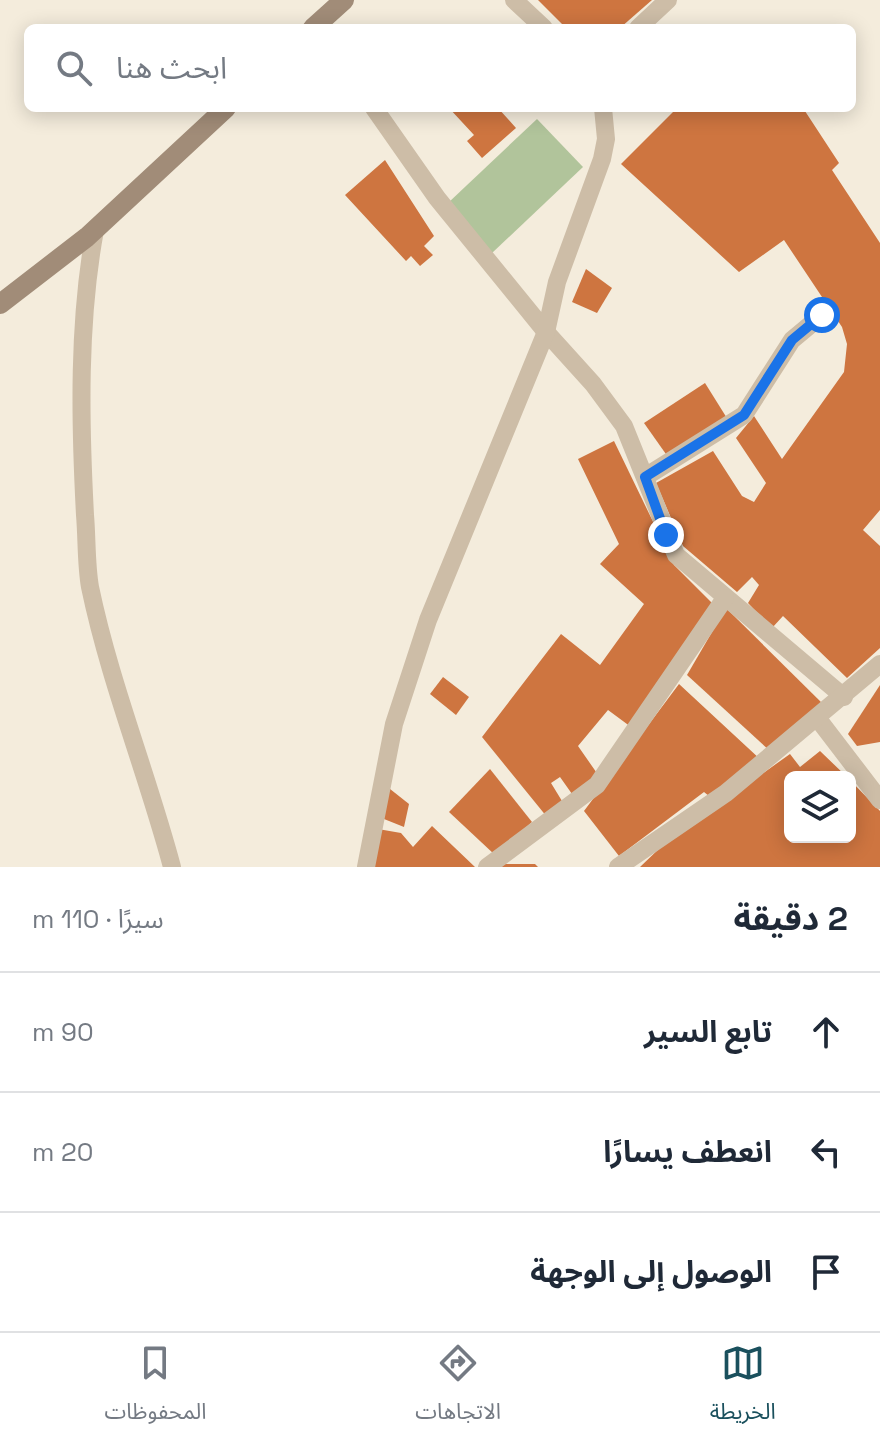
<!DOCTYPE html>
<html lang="ar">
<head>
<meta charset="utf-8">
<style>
	body { margin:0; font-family:"Space Grotesk","Noto Sans Arabic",sans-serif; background:#f2f2f3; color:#1f2937; direction:rtl }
	.controls { position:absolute; right:24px; bottom:24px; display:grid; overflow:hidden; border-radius:12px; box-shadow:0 4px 20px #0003 }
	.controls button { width:72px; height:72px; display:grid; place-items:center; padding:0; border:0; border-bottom:2px solid #e0e1e3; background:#fff; color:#1f2937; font:40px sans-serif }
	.stop { position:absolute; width:24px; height:24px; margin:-18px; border:6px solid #1a73e8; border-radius:50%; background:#fff }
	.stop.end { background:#1a73e8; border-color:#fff; box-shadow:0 2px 8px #0008 }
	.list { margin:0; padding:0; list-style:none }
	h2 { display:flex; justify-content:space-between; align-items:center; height:104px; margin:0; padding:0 32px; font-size:34px }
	h2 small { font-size:26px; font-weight:400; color:#747a83 }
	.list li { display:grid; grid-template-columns:52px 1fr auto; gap:24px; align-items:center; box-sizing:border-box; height:120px; padding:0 32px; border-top:2px solid #e0e1e3 }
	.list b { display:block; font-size:30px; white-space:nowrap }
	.list em { font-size:26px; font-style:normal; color:#747a83 }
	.icon { flex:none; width:44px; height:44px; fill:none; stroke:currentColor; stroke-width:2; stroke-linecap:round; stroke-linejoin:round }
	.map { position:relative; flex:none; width:880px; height:867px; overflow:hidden; direction:ltr }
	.search { position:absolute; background:#fff; box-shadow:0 4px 20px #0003; left:24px; right:24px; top:24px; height:88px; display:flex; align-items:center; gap:20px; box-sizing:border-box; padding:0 28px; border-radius:12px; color:#747a83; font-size:30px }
	.sheet { height:464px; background:#fff }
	nav { display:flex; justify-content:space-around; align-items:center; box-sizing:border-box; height:112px; border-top:2px solid #e0e1e3; background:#fff; font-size:22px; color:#747a83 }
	nav a { display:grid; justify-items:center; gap:4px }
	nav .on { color:#1a505d }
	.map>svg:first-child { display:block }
	.green { fill:#b1c49b }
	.building { fill:#ce7540 }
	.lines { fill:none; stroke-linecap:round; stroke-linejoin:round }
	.street { stroke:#cdbda7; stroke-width:18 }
	.secondary { stroke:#a18c78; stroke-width:20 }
	.route { stroke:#1a73e8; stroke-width:10 }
</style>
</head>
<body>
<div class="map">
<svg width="880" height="867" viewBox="0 0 880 867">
	<rect width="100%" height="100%" fill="#f4ecdc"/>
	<path class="green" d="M537,119L583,167L492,253L448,203Z"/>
	<g class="building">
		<path d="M538,0H652L620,28H566Z"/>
		<path d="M449,108H498L516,128L482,158L467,141L474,135Z"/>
		<path d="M677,108H803L839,163L832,170L880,243V510L863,530L880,546V648L847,678L783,616L772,628L748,603L759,585L752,577L737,592L683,546L656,483L713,451L742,496L754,502L766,483L736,438L754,416L782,459L844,372L847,344L842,327L784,240L739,272L621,164Z"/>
		<path d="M385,160L434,236L424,246L433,255L420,266L411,256L406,261L345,195Z"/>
		<path d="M586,269L612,288L597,313L572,302Z"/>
		<path d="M705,383L730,423L668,457L644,423Z"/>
		<path d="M614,441L674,565L715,606L631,727L608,710L578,746L601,779L577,801L560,777L551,783L562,801L547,817L482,737L561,634L600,665L644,604L600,564L619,544L578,459Z"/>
		<path d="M726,608L825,706L771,752L687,675Z"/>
		<path d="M443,677L469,697L456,715L430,694Z"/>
		<path d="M679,684L761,760L709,796L704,792L619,856L584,811Z"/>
		<path d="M880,685V742L857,746L848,734Z"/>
		<path d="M820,751L847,777H790V837H850V780L880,811V867H640L665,843L790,754L800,767Z"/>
		<path d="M490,769L532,822L495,855L449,812Z"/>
		<path d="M385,785L409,804L404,827L379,817Z"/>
		<path d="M432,826L475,867H372L378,829L401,833L413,847Z"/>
		<path d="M502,864H535L538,867H497Z"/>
	</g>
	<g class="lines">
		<g class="street">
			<path d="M514,0L544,28"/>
			<path d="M638,28L668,0"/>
			<path d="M374,108L437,198L546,332L593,384L624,426L676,555L844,697"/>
			<path d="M95,230C78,322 80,421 85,515C87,538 86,564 90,587C110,683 147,773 172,867"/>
			<path d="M645,477L744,415L792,340L822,315"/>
			<path d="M818,719L880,800"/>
			<path d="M366,867L394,724L428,620L546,332L557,282L602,159L606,139L603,108"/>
			<path d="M487,867L597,785L725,598"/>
			<path d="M618,867L726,793L880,664"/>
		</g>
		<g class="secondary">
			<path d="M313,28L344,0"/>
			<path d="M0,304L87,237L226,108"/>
		</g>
	</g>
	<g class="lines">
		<path class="route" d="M666,535L645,477L744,415L792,340L822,315"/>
	</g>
</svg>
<div class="controls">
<button><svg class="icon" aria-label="layers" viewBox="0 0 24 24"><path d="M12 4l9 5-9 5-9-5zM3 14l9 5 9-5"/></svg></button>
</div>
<div class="stop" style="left:822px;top:315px"></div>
<div class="stop end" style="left:666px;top:535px"></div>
<div class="search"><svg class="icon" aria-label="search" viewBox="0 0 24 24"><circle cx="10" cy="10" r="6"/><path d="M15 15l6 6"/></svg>ابحث هنا</div>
</div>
<section class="sheet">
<h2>2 دقيقة<small>سيرًا · 110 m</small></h2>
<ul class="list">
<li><svg class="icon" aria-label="ahead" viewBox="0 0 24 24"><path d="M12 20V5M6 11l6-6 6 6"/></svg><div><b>تابع السير</b></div><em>90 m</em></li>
<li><svg class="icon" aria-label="left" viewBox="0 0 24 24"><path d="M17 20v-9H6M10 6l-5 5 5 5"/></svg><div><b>انعطف يسارًا</b></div><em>20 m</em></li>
<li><svg class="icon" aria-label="arrive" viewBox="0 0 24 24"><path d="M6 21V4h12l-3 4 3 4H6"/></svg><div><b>الوصول إلى الوجهة</b></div></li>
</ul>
</section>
<nav>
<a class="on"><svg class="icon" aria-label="map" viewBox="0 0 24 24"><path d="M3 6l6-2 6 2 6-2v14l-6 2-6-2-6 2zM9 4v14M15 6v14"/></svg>الخريطة</a>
<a><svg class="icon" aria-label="directions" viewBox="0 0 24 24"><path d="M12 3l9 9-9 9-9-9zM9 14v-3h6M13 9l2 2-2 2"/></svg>الاتجاهات</a>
<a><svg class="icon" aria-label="saved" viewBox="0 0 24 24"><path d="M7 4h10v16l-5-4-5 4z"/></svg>المحفوظات</a>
</nav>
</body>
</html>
